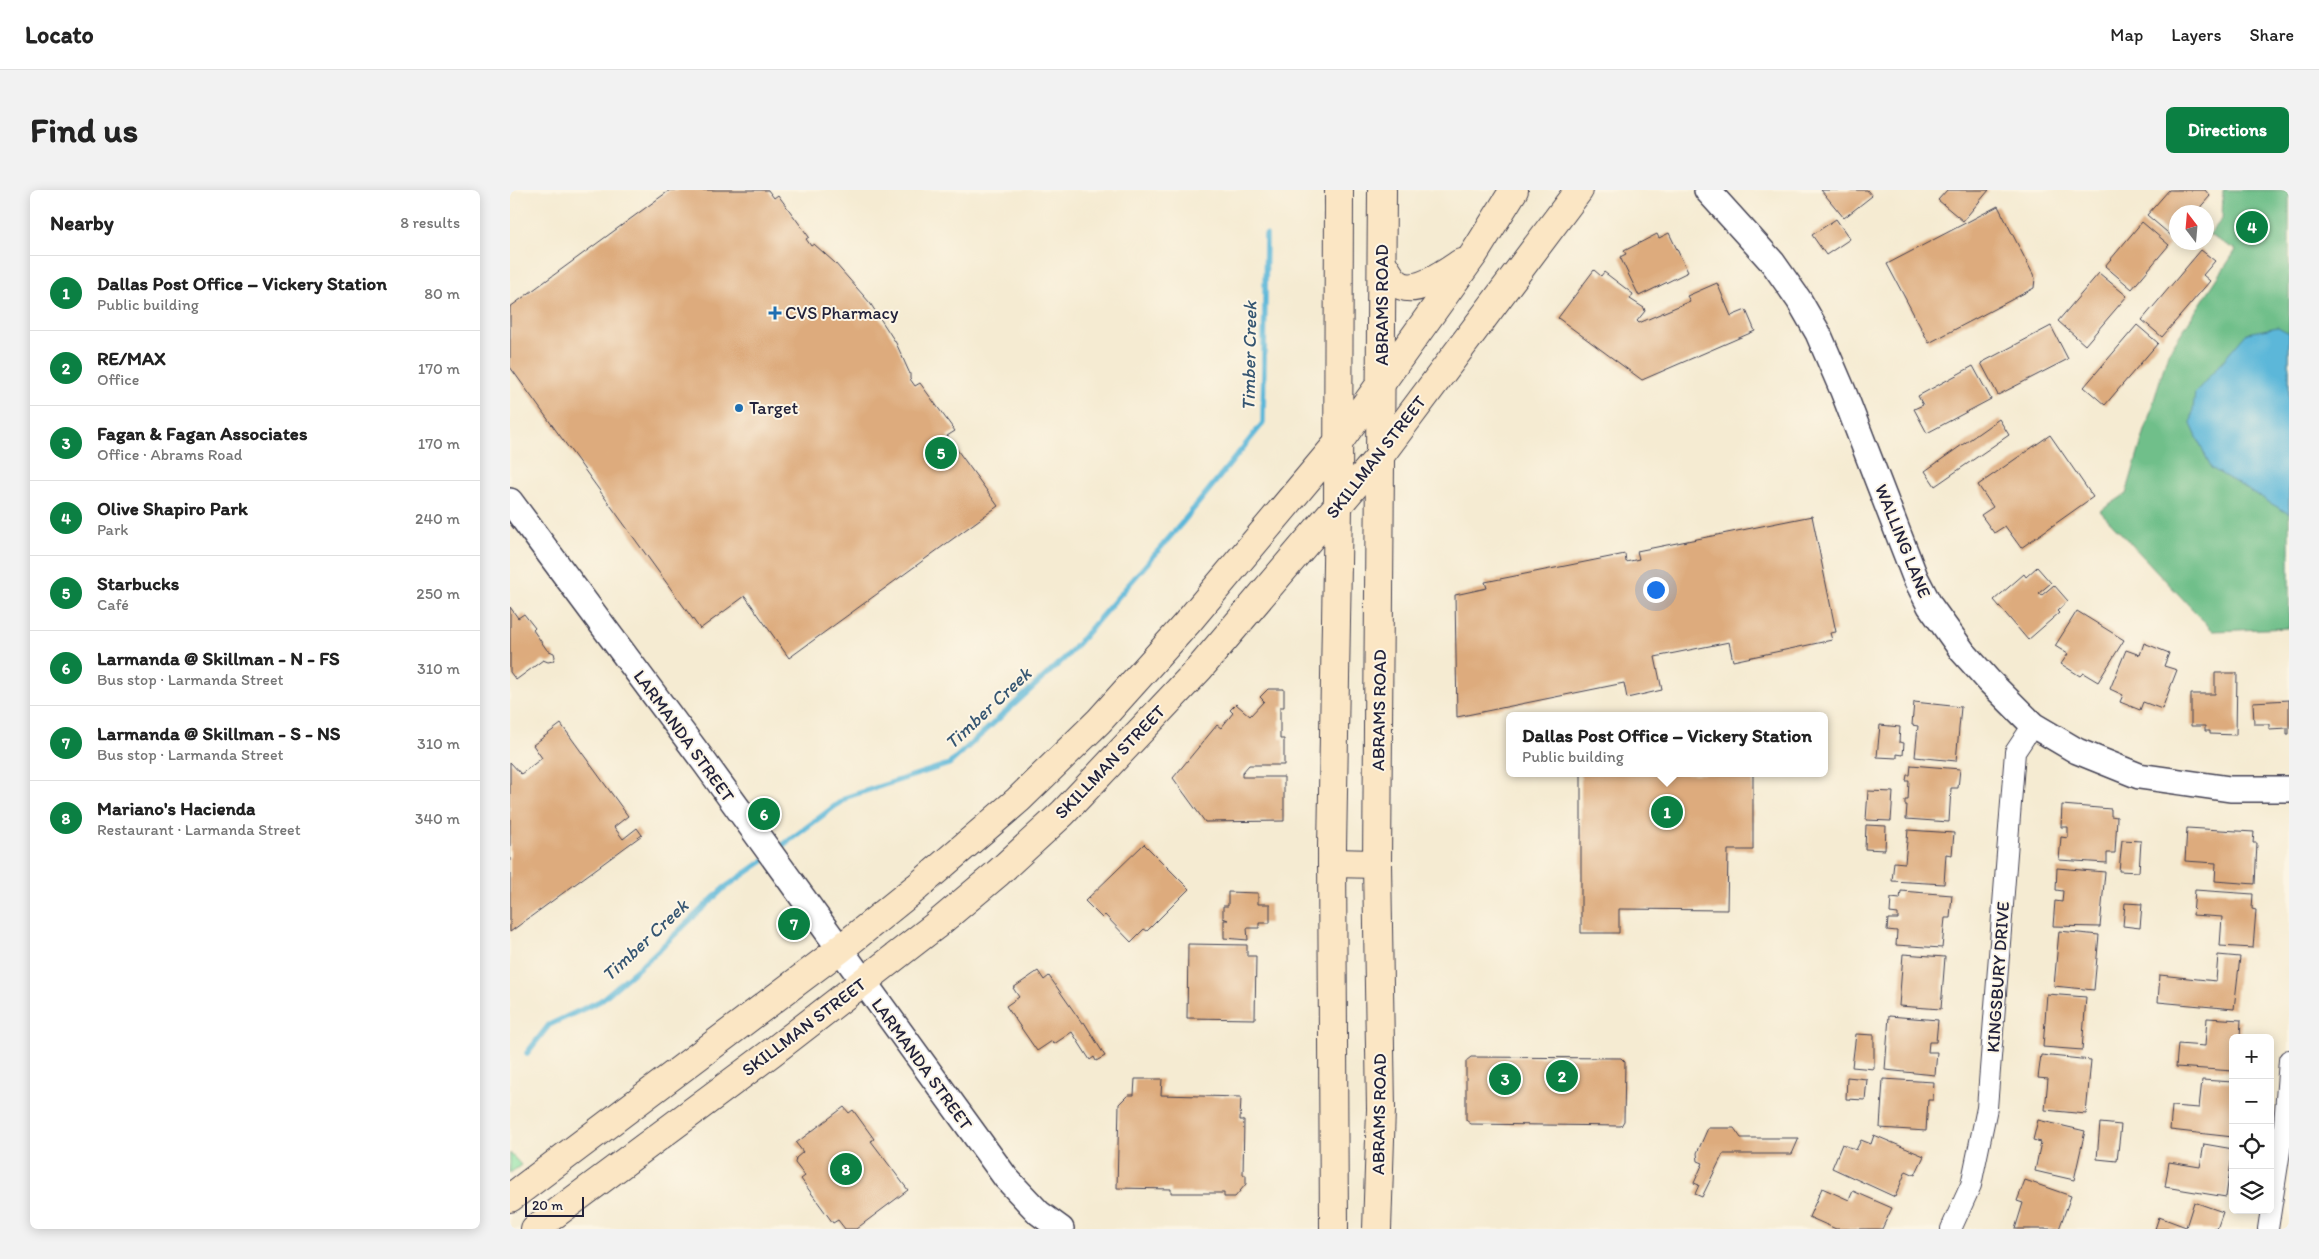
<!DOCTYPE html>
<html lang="en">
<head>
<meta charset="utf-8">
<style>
	body { margin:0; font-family:Itim,sans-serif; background:#f2f2f2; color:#222 }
	.controls { position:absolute; right:15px; bottom:15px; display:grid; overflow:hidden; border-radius:8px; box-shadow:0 2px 12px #0003 }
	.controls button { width:45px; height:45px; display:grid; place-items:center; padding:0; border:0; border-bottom:1px solid #e0e0e0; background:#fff; color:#222; font:25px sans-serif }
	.compass { position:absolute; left:1659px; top:15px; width:45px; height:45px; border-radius:50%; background:#fff; box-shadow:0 2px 12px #0003; rotate:344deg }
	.scale { position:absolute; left:15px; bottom:12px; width:59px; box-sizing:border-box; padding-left:5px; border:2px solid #22223b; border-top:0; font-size:14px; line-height:18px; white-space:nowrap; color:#22223b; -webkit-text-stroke:4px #fcf5e5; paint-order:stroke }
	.you { position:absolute; left:1145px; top:399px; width:18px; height:18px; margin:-12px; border:4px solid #fff; border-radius:50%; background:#1a73e8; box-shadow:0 0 0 8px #1a73e833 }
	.badge { display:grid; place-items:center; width:32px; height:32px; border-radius:50%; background:#0b8043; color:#fff; font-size:16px; font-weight:700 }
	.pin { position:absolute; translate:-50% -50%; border:2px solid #fff; box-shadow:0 1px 5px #0006 }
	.popup { position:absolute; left:996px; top:522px; width:322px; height:65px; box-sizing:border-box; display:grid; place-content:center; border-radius:8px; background:#fff; filter:drop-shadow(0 1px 4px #0005); font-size:16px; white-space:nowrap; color:#767676 }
	.popup b { font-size:19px; color:#222 }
	.popup::after { content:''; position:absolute; left:50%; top:100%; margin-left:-10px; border:10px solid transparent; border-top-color:#fff }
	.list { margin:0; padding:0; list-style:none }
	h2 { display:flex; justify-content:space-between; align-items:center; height:65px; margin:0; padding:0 20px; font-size:21px }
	h2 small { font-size:16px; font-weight:400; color:#767676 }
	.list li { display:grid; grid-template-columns:32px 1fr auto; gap:15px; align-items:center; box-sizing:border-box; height:75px; padding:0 20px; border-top:1px solid #e0e0e0 }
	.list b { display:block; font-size:19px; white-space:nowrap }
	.list p { margin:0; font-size:16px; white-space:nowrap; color:#767676 }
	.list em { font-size:16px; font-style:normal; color:#767676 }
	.icon { flex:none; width:28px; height:28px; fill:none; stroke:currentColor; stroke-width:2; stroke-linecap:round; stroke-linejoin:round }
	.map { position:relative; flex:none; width:1779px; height:1039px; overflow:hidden; border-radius:8px }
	header { display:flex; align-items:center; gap:30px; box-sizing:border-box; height:70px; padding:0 25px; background:#fff; border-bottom:1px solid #e0e0e0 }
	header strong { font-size:24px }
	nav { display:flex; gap:28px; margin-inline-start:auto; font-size:18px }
	.intro { display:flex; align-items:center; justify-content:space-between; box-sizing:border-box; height:120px; padding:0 30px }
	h1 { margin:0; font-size:35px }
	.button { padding:12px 22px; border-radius:8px; background:#0b8043; color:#fff; font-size:18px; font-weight:700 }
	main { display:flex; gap:30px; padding:0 30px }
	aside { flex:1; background:#fff; border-radius:8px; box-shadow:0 2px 12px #0003 }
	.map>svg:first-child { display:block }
	.green { fill:#8ae1a4; stroke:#568270 }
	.forest { fill:#6fbf8a; stroke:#487062 }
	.water { fill:#5cb7d9; stroke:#3f6c8a }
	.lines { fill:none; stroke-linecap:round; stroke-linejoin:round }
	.stream { stroke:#5cb7d9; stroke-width:5.5 }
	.building { fill:#ddab7d }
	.minor-casing { stroke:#424052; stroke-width:22 }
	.tertiary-casing { stroke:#424052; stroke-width:28 }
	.secondary-casing { stroke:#424052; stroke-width:30 }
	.minor { stroke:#fff; stroke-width:20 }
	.tertiary { stroke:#fff; stroke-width:25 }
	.secondary { stroke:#fbe6c4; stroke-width:28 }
	.poi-dot { fill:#1f6fb2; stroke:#fcf5e5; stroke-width:2 }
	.labels { text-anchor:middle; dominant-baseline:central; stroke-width:4; stroke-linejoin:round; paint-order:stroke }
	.street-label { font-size:18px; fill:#22223b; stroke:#fcf5e5 }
	.poi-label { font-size:18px; fill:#22223b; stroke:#fcf5e5; text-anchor:start }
	.water-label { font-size:19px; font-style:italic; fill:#365672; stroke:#fcf5e5 }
</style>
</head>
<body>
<header>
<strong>Locato</strong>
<nav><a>Map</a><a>Layers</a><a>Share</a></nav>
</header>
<div class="intro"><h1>Find us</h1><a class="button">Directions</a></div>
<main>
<aside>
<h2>Nearby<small>8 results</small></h2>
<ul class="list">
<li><span class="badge">1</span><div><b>Dallas Post Office – Vickery Station</b><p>Public building</p></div><em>80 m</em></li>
<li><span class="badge">2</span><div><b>RE/MAX</b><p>Office</p></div><em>170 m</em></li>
<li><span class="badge">3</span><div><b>Fagan &amp; Fagan Associates</b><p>Office · Abrams Road</p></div><em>170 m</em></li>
<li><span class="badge">4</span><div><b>Olive Shapiro Park</b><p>Park</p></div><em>240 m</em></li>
<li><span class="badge">5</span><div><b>Starbucks</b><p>Café</p></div><em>250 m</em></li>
<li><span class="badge">6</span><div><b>Larmanda @ Skillman - N - FS</b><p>Bus stop · Larmanda Street</p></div><em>310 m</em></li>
<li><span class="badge">7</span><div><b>Larmanda @ Skillman - S - NS</b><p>Bus stop · Larmanda Street</p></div><em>310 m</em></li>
<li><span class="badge">8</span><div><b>Mariano's Hacienda</b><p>Restaurant · Larmanda Street</p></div><em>340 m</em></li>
</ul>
</aside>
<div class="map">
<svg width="1779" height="1039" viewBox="0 0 1779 1039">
	<rect width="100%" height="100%" fill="#fcf5e5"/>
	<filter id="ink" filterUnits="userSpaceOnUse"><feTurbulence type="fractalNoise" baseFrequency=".02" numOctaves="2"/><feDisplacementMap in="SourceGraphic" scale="10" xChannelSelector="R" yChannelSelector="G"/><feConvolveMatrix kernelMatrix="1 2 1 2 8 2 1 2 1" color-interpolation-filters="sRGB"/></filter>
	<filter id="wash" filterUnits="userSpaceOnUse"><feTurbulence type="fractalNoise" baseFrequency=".0096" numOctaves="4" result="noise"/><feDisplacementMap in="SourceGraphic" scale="20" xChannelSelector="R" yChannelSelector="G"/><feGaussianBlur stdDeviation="1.12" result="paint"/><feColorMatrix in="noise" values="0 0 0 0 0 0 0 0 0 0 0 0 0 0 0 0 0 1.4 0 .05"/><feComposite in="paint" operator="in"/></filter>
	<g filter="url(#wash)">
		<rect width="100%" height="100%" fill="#f5ebd2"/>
		<path class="green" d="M0,963L11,975L0,983Z"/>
		<path class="forest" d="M1713,0H1779V438L1703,441L1590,321L1616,304L1658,163L1726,60L1699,45L1712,29Z"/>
		<path class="water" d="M1768,137L1779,143V324L1701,278L1681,234L1685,203L1737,143Z"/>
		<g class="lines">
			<g class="stream">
				<path d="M265,661L337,607L439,574L557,466L672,333L753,233L756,45"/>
				<path d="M17,863L39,835L90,811L139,769L214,698L256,669"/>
			</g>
		</g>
		<g id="blocks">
			<g class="building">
				<path d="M160,0H258L264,8L268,5L299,47L296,49L301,56L304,54L325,73L360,113L386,153L400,184V189L405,196L410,193L445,241L437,246L488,316L279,468L235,406L190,439L0,177V117Z"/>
				<path d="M1311,0H1357L1362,6L1334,28Z"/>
				<path d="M1437,0H1479L1453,31L1428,10Z"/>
				<path d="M1659,0H1695L1700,6L1686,22H1666V46L1664,48L1637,25Z"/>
				<path d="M1488,16L1525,88L1524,98L1419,153L1377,74Z"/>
				<path d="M1326,29L1340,49L1316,65L1302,45Z"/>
				<path d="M1632,32L1659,55L1622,99L1595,76Z"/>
				<path d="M1159,43L1178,82L1129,106L1110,67L1116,64L1114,61L1147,44L1149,48Z"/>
				<path d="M1691,60L1705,71L1693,85L1700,91L1652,147L1632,130Z"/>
				<path d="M1084,80L1091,86L1094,82L1123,104L1120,109L1134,118L1135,121L1127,131L1129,133L1180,111L1177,106L1207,93L1221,126L1236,120L1245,141L1132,190L1048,128Z"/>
				<path d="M1589,83L1617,106L1575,155L1548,131Z"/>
				<path d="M1627,135L1648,153L1595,215L1574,197Z"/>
				<path d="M1541,136L1558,169L1488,205L1471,173Z"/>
				<path d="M1463,176L1481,209L1417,243L1404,219L1413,215L1408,206Z"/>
				<path d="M1489,229L1499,245L1425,296L1415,281Z"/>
				<path d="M1540,245L1583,307L1511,358L1495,336L1484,343L1471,325L1483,317L1468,295Z"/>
				<path d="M1302,326L1326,442L1320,443L1322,450L1223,471L1219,452L1145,467L1152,500L1117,508L1114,493L947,527L945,405L977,398L975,392L1115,364L1116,372L1129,369L1127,361Z"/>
				<path d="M1527,377L1541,393L1529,403L1532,405L1544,395L1558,411L1547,421L1549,423L1518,450L1484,410L1514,384L1516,387Z"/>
				<path d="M0,417L8,428L14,424L25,438L23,440L37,460L44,463L45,467L43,471L38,472L33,470L6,490L0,482Z"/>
				<path d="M1567,421L1614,450L1588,492L1573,483L1570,486L1551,474L1558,464L1545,456Z"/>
				<path d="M1634,453L1659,463L1654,476L1667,480L1652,519L1633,512L1630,520L1610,512L1613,505L1600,499L1616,460L1630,465Z"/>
				<path d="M1705,483H1727L1726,545L1700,544V541H1695V536H1681V504H1705Z"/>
				<path d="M758,499H774V517H770V549H774V575H739L732,583V587H774V631L695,632L663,588L707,535L711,538L723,523L720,520L726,514L740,526L754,511L750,507Z"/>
				<path d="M1779,510V544H1777V538L1759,539V534H1744L1743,512Z"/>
				<path d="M1404,512L1451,517L1446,571L1405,567L1408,536L1402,535Z"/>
				<path d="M51,534L118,626L104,637L113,649L127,638L132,645L0,742V572L11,584L32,568L23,555Z"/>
				<path d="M1370,535L1390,537L1389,552L1394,553L1393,565L1387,564V568L1367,567Z"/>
				<path d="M1401,575L1450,579L1448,598H1441L1439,632L1396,629L1397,615H1395V610H1398L1399,591H1396L1397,585H1400Z"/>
				<path d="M1071,583L1243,584V660H1218L1217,720L1109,719V743H1071Z"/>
				<path d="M1358,601L1383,602L1381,631L1356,630Z"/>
				<path d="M1552,615L1601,619V626L1607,627L1605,663H1597V673L1549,670L1551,647L1558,648V637H1551Z"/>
				<path d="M1356,635L1376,636L1375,660L1355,659Z"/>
				<path d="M1677,638L1744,642L1743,653H1747L1745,694L1705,691L1706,673L1675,671Z"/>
				<path d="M1398,640L1444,643L1442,665L1436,664L1434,694L1382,691L1384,672L1395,673Z"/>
				<path d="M1612,650L1631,651L1629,682L1609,681Z"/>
				<path d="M634,654L679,699L637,741L634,739L621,752L595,725L592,728L575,711Z"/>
				<path d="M1547,678L1595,682L1590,737L1543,736L1545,711L1552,712L1553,701L1546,700Z"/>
				<path d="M1685,700L1743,704L1742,719L1746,720L1743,758L1710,756L1712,727L1683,725Z"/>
				<path d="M1391,701L1442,705L1440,728H1435L1432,758L1386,755L1387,741L1377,740L1378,729H1388V724L1380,723L1381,708L1390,709Z"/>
				<path d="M718,702L748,703V714H760V733H749V738H737L738,750L714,748V730H718L713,728V716H718Z"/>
				<path d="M1615,713L1632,714L1630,738L1613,736Z"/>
				<path d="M1549,741L1589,745L1584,800L1544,796Z"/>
				<path d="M678,754L737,755V766H746L745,829L677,828Z"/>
				<path d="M1393,764L1435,767L1431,819L1389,816Z"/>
				<path d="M1708,765L1730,767L1724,819L1648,812L1650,785L1706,791Z"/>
				<path d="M528,781L534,790L539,786L572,833L574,832L595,866L586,871L584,867L580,870L562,842L544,854L542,851L527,861L496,816L509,807L503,798Z"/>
				<path d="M1537,804L1576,807L1572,860L1533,857Z"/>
				<path d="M1379,826L1428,830L1426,852H1419L1418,862H1427L1425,885L1375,880Z"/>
				<path d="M1697,828L1731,830L1730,848H1723V881L1666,877L1668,854L1695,856Z"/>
				<path d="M1346,844L1364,845V879L1342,877Z"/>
				<path d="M1531,865L1581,870L1576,924L1535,920L1538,889L1528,888Z"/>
				<path d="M961,867L1111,868L1115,872L1114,931L1111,936L961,934L956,930V871Z"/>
				<path d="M1337,887L1357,889L1355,910L1336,909Z"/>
				<path d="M625,889H652L651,905L731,907L730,930H734L733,985H736V994L725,1007H714V1003H661V999L607,998L609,914L618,905H624Z"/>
				<path d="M1373,889L1424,892L1423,910H1418L1416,941L1370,938Z"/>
				<path d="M1692,890L1723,892V947L1660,940L1662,916L1689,918Z"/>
				<path d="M334,917L339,923L343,920L364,949L361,951L398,1000L346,1039H335L328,1030L323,1033L291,989L295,986L285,973L286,968L293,962L286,953Z"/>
				<path d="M1528,930L1575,941L1564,990L1525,981L1531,952L1523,950Z"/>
				<path d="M1590,933L1611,935L1607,971L1587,969Z"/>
				<path d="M1198,938H1224L1231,948H1289L1282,964H1213L1192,1007L1185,1004L1189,995L1184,993L1193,973L1188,971L1187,963Z"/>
				<path d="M1364,945L1414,966L1405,985L1396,981L1385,1007L1322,978L1332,954L1346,960L1351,950L1361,954Z"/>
				<path d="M1694,954L1723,959L1716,1007L1655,997L1659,972L1690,977Z"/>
				<path d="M1515,990L1561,1006L1549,1039H1505L1513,1013L1507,1011Z"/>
				<path d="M1312,998L1339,1010L1343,1001L1382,1018L1372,1039H1326L1299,1027Z"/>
				<path d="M1684,1012L1713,1022L1707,1039H1645L1649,1027L1676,1037Z"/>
			</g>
		</g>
	</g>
	<g filter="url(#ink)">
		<use href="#blocks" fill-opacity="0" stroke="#424052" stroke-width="1"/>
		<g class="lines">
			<g class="minor-casing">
				<g id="minor">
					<path d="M1441,1039L1461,995L1477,918L1505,562L1523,535"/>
					<path d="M1758,1039L1774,935L1779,870"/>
				</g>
			</g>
			<g class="tertiary-casing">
				<g id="tertiary">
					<path d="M1197,0L1263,73L1289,110L1308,143L1333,201L1405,387L1420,416L1453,462L1479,491L1523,535L1567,561L1629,586L1720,599H1779"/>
					<path d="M0,311L195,573L496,988L529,1023L551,1039"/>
				</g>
			</g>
			<g class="secondary-casing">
				<g id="secondary">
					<path d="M873,74C877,80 881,89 887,93C904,107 936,83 951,73"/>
					<path d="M822,673L867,674"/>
					<path d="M0,1008L329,760L407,697L508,610L589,531L677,433L828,253L964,64L1004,0"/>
					<path d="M25,1039L261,863L425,736L488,683L553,623L689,479L869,267L1069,0"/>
					<path d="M824,1039L822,659L828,317L829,0"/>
					<path d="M867,1039L871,919L867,674L872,0"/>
				</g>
			</g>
			<use href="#minor" class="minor"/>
			<use href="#tertiary" class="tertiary"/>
			<use href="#secondary" class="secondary"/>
		</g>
	</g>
	<g class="poi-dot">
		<path d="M262.5 115.5h5v5h5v5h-5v5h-5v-5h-5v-5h5z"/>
		<circle cx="229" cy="218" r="5"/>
	</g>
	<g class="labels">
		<g class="street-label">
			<text transform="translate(872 115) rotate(-90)">ABRAMS ROAD</text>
			<text transform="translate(866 267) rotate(-52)">SKILLMAN STREET</text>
			<text transform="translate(1393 351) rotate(68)">WALLING LANE</text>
			<text transform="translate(869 520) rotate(-89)">ABRAMS ROAD</text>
			<text transform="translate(174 546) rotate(54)">LARMANDA STREET</text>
			<text transform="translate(600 572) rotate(-46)">SKILLMAN STREET</text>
			<text transform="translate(1488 787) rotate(-86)">KINGSBURY DRIVE</text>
			<text transform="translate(294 837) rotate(-37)">SKILLMAN STREET</text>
			<text transform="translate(412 874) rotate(54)">LARMANDA STREET</text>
			<text transform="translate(869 924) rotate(-89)">ABRAMS ROAD</text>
		</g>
		<g class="poi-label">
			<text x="275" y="123">CVS Pharmacy</text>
			<text x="239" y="218">Target</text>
		</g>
		<g class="water-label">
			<text transform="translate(739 166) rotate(-89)">Timber Creek</text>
			<text transform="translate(478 518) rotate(-43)">Timber Creek</text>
			<text transform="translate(135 750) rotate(-43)">Timber Creek</text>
		</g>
	</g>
</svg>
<div class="controls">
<button>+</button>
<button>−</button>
<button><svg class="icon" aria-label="locate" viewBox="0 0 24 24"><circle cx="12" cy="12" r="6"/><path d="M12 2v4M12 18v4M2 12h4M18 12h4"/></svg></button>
<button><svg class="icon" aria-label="layers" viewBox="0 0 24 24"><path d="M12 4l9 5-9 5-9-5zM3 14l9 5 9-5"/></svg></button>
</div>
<svg class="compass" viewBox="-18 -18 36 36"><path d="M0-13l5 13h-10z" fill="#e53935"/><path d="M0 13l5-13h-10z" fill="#767676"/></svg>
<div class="scale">20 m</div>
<div class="you"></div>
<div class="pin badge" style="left:1157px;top:622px">1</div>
<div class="popup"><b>Dallas Post Office – Vickery Station</b>Public building</div>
<div class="pin badge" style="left:1052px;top:886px">2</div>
<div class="pin badge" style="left:995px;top:889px">3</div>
<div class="pin badge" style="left:1742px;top:37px">4</div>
<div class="pin badge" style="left:431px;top:263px">5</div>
<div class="pin badge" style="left:254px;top:624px">6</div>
<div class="pin badge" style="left:284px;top:734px">7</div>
<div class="pin badge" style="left:336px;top:979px">8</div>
</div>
</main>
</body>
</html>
